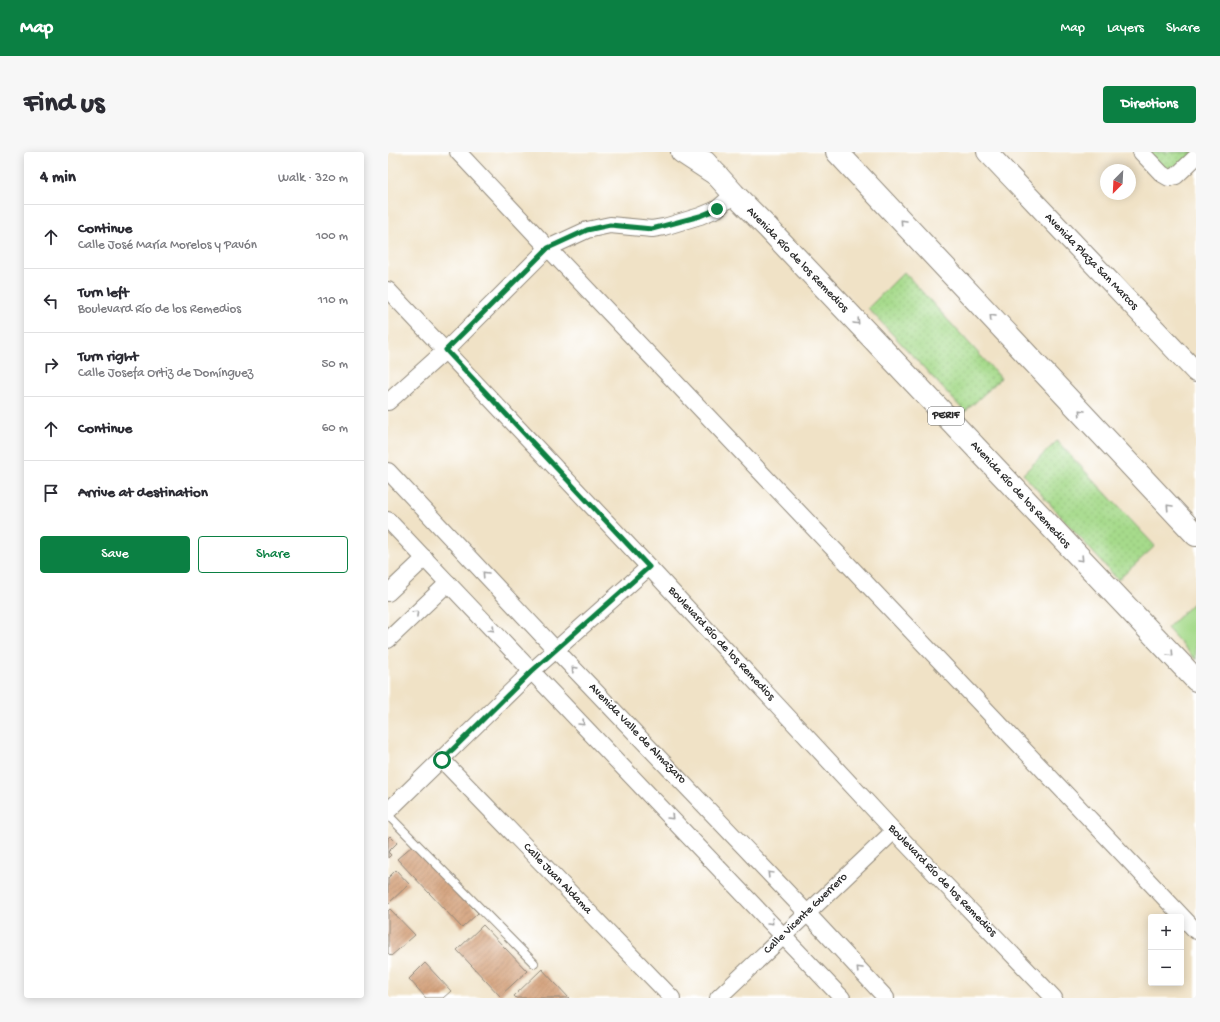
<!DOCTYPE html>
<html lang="en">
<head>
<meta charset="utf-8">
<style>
	body { margin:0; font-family:"Gochi Hand",sans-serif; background:#f7f7f7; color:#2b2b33 }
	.controls { position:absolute; right:12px; bottom:12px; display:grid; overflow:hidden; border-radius:4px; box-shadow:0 2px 10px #0003 }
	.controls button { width:36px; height:36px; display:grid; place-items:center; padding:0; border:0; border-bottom:1px solid #e1e1e2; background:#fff; color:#2b2b33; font:20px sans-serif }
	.compass { position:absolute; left:712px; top:12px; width:36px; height:36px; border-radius:50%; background:#fff; box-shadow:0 2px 10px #0003; rotate:204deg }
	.stop { position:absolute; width:12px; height:12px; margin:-9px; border:3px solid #0b8043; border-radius:50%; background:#fff }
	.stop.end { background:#0b8043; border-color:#fff; box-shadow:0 1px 4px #0008 }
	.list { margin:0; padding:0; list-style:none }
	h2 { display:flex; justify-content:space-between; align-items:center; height:52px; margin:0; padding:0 16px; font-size:17px }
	h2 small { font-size:13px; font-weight:400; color:#7c7c81 }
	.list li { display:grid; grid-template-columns:26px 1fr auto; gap:12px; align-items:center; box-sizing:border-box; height:64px; padding:0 16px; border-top:1px solid #e1e1e2 }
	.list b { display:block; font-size:15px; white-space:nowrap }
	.list p { margin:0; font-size:13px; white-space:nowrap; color:#7c7c81 }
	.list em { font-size:13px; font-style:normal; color:#7c7c81 }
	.actions { display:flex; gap:8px; padding:12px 16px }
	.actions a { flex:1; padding:9px 0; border:1px solid #0b8043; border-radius:4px; text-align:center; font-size:14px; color:#0b8043 }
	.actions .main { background:#0b8043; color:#fff }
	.icon { flex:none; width:22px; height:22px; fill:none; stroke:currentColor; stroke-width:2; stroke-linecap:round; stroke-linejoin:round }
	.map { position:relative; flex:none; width:808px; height:846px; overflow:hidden; border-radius:4px }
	header { display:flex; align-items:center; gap:24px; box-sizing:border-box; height:56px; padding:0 20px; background:#0b8043; color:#fff }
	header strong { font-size:19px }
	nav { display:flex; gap:22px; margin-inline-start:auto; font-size:14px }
	.intro { display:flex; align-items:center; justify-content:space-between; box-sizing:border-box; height:96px; padding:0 24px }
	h1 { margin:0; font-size:28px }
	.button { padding:10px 18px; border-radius:4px; background:#0b8043; color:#fff; font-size:14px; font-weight:700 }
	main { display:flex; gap:24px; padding:0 24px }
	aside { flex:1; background:#fff; border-radius:4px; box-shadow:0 2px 10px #0003 }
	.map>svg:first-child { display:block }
	.grass { fill:url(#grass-dots); stroke:#68825b }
	.garden { fill:#a6da8b; stroke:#68825b }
	.building { fill:url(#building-hatch) }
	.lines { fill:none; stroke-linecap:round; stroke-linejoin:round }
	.service-casing { stroke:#8e8678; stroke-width:10 }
	.minor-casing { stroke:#8e8678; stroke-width:18 }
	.tertiary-casing { stroke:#8e8678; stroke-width:22 }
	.trunk-casing { stroke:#8e8678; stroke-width:24 }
	.motorway-casing { stroke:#8e8678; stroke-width:24 }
	.service { stroke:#fff; stroke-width:8 }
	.minor { stroke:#fff; stroke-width:16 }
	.tertiary { stroke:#fff; stroke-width:20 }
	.trunk { stroke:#fff; stroke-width:22 }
	.motorway { stroke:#fff; stroke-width:22 }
	.oneway { stroke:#a0a0a0 }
	.route { stroke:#0b8043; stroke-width:5 }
	.labels { text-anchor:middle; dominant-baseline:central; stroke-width:3; stroke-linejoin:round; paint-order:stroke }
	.shield { fill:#fff; stroke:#6b6b6b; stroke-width:1 }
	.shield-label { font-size:11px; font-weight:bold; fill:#2b2b2b }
	.street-label { font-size:12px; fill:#2b2b2b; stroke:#fff }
</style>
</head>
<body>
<header>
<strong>Map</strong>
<nav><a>Map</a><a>Layers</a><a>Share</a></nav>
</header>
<div class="intro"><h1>Find us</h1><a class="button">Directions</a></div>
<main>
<aside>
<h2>4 min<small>Walk · 320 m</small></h2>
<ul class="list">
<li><svg class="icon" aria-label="ahead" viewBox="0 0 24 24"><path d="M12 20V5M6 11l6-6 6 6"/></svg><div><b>Continue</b><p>Calle José María Morelos y Pavón</p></div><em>100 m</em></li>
<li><svg class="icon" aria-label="left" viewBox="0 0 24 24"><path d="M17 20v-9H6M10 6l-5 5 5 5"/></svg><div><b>Turn left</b><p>Boulevard Río de los Remedios</p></div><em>110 m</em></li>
<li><svg class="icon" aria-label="right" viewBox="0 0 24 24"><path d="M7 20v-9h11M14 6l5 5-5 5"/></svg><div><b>Turn right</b><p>Calle Josefa Ortiz de Domínguez</p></div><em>50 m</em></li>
<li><svg class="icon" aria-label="ahead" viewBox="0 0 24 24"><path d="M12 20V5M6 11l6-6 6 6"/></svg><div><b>Continue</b></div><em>60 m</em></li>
<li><svg class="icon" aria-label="arrive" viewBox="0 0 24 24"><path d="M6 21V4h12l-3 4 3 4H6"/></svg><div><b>Arrive at destination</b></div></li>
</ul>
<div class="actions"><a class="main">Save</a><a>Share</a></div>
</aside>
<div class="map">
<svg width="808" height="846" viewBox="0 0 808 846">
	<defs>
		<pattern id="grass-dots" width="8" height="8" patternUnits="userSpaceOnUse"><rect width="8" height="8" fill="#a6da8b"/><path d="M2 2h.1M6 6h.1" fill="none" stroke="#8fbb78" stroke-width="1.8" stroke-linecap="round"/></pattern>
		<pattern id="building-hatch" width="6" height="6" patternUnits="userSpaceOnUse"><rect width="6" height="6" fill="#d0996f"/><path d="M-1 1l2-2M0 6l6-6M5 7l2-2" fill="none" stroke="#a97d5b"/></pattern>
	</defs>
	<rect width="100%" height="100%" fill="#fff"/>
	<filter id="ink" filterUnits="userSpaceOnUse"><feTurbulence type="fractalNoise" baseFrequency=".025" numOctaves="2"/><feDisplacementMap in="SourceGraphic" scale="8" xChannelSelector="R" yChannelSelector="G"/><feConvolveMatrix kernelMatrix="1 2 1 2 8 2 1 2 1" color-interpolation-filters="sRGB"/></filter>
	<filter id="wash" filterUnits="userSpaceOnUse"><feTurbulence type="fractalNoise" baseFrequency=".012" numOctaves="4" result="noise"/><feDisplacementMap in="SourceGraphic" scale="16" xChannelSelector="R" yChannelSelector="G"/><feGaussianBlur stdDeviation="0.9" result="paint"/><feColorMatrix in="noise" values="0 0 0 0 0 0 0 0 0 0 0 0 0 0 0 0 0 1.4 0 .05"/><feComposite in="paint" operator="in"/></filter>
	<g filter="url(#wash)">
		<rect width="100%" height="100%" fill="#f0e2c6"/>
		<g class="grass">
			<path d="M757,0H808L784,23Z"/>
			<path d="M516,120L613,226L577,260L480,156Z"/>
			<path d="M669,289L767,394L730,428L635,322Z"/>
		</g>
		<path class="garden" d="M808,448V508L779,476Z"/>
		<g id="blocks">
			<g class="building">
				<path d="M2,684L9,691L0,700L3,703L0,706V686Z"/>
				<path d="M25,693L90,761L74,776L9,707Z"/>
				<path d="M8,718L21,732L0,752V726Z"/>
				<path d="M2,757L27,783L3,804L0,801V759Z"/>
				<path d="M95,773L139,819L112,844L69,798Z"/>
				<path d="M37,811L63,839L55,846H38L21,827Z"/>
				<path d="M154,817L181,846H128L126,844Z"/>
			</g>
		</g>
	</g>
	<g filter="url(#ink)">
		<use href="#blocks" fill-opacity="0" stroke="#8e8678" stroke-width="1"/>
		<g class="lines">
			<g class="service-casing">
				<path id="service" d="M0,663L146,811"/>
			</g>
			<g class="minor-casing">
				<g id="minor">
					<path d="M70,0L160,96L808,779"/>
					<path d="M753,0L774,22L781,26L788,24L808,5"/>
					<path d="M0,138L261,415L506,679L666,846"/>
					<path d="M0,250L58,198L160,96L199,78L222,73L264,77L276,75L312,64L329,57L346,42"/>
					<path d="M0,319L168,498L419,761L498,846"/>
					<path d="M0,368L454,846"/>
					<path d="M0,441L37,406"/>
					<path d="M0,488L60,431"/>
					<path d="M54,608L284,846"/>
					<path d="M0,659L144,519L261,415"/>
					<path d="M330,846L506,679"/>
				</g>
			</g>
			<g class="tertiary-casing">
				<path id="tertiary" d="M599,0L808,220"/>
			</g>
			<g class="trunk-casing">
				<g id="trunk">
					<path d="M449,0L808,383"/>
					<path d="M317,10L346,42L380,76L808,528"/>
				</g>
			</g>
			<g class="motorway-casing">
				<path id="motorway" d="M294,0L329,23"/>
			</g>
			<use href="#service" class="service"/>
			<use href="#minor" class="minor"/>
			<use href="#tertiary" class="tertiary"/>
			<use href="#trunk" class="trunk"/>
			<use href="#motorway" class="motorway"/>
		</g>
		<defs><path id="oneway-chevron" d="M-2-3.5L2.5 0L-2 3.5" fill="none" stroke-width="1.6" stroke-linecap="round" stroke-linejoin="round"/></defs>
		<g class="oneway">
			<use href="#oneway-chevron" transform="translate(515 70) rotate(-133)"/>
			<use href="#oneway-chevron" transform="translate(604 165) rotate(-133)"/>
			<use href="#oneway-chevron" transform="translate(469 170) rotate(47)"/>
			<use href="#oneway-chevron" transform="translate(693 260) rotate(-133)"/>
			<use href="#oneway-chevron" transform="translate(781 355) rotate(-133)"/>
			<use href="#oneway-chevron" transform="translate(693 407) rotate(47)"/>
			<use href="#oneway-chevron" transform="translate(97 422) rotate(-133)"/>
			<use href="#oneway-chevron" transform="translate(28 461) rotate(-43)"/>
			<use href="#oneway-chevron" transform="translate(104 477) rotate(47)"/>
			<use href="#oneway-chevron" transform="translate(783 502) rotate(47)"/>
			<use href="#oneway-chevron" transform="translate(186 517) rotate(-134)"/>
			<use href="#oneway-chevron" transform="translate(194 571) rotate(46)"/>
			<use href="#oneway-chevron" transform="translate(283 665) rotate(46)"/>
			<use href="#oneway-chevron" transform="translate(382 722) rotate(-134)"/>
			<use href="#oneway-chevron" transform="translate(383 770) rotate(46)"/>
			<use href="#oneway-chevron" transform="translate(471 817) rotate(-133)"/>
		</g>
	</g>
	<g class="lines" filter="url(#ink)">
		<path class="route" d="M54,608L144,519L261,415L58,198L160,96L199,78L222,73L264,77L312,64L329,57"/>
	</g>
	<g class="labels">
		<rect class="shield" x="540" y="255" width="36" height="18" rx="3"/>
		<g class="shield-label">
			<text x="558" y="264">PERIF</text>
		</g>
		<g class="street-label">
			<text transform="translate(409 108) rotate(46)">Avenida Río de los Remedios</text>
			<text transform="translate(703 110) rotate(46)">Avenida Plaza San Marcos</text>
			<text transform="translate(632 343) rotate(47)">Avenida Río de los Remedios</text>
			<text transform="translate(333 492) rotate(47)">Boulevard Río de los Remedios</text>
			<text transform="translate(249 582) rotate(46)">Avenida Valle de Almazaro</text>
			<text transform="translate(169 727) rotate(46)">Calle Juan Aldama</text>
			<text transform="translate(554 729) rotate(46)">Boulevard Río de los Remedios</text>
			<text transform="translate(418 762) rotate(-44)">Calle Vicente Guerrero</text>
		</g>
	</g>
</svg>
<div class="controls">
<button>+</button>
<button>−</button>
</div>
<svg class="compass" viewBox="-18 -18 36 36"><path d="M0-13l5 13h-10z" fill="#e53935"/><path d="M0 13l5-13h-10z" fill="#7c7c81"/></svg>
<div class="stop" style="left:54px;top:608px"></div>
<div class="stop end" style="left:329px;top:57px"></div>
</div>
</main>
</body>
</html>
